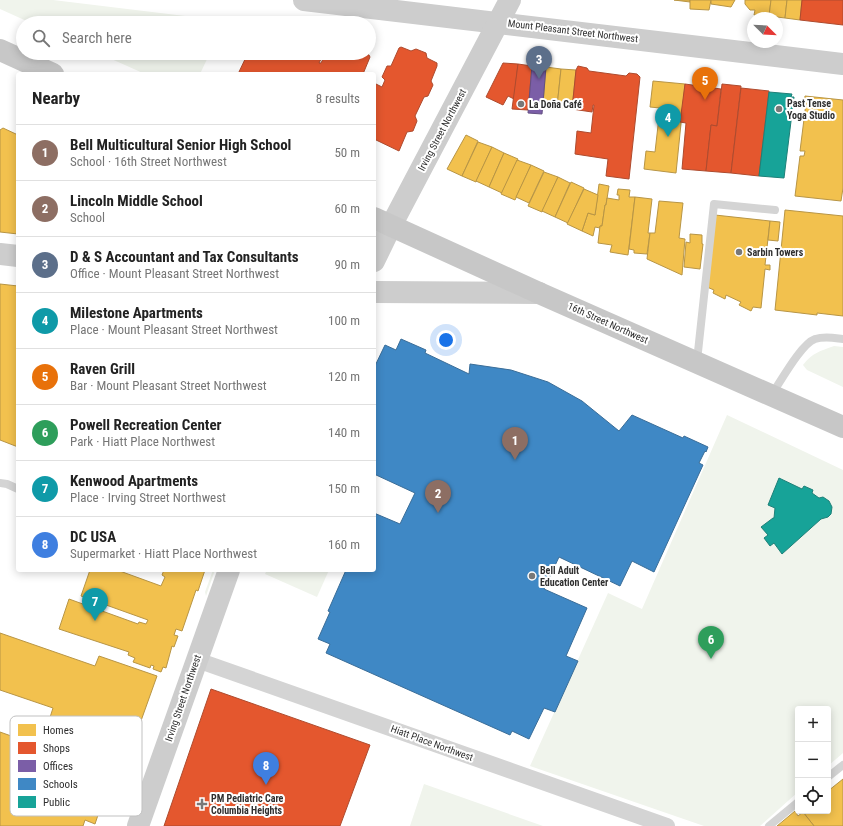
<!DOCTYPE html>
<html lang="en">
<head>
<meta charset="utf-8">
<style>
	body { margin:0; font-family:"Roboto Condensed",sans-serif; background:#f2f2f2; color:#222 }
	.controls { position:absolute; right:12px; bottom:12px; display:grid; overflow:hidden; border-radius:4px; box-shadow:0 2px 10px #0003 }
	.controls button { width:36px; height:36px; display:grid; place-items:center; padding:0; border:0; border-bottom:1px solid #e0e0e0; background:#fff; color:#222; font:20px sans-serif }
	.compass { position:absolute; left:747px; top:12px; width:36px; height:36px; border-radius:50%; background:#fff; box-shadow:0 2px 10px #0003; rotate:114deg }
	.you { position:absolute; left:446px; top:340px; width:14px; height:14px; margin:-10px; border:3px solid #fff; border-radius:50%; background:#1a73e8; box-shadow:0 0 0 6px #1a73e833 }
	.badge { display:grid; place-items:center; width:26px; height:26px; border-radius:50%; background:#0f766e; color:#fff; font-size:13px; font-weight:700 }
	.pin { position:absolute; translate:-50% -33px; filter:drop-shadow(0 1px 2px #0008) }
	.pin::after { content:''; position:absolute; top:21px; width:14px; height:12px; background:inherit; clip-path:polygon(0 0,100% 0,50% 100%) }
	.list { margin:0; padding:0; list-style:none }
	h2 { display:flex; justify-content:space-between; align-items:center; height:52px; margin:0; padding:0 16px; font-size:17px }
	h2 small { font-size:13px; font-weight:400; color:#767676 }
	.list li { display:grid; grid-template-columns:26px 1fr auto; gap:12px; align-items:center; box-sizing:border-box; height:56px; padding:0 16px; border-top:1px solid #e0e0e0 }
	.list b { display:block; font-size:15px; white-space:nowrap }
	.list p { margin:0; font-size:13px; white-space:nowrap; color:#767676 }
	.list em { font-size:13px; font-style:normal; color:#767676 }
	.icon { flex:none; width:22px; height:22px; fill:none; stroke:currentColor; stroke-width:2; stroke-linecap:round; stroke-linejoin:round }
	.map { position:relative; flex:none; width:843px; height:826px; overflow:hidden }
	.search { position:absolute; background:#fff; box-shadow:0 2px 10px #0003; left:16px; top:16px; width:360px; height:44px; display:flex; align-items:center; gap:10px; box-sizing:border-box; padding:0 14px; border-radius:22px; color:#767676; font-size:15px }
	.panel { position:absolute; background:#fff; box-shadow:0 2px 10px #0003; left:16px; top:72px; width:360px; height:500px; border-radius:4px }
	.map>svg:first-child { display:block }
	.green { fill:#f0f4ec }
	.homes { fill:#f2c14e; stroke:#b89545 }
	.shops { fill:#e4572e; stroke:#ae4b2e }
	.offices { fill:#7b5ea7; stroke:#645083 }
	.schools { fill:#3f88c5; stroke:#3a6d98 }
	.public { fill:#17a398; stroke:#1e8078 }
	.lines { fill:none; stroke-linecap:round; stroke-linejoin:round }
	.lane { stroke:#d4d4d4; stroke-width:8 }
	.street { stroke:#d4d4d4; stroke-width:16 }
	.secondary { stroke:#cdcdcd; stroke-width:22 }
	.primary { stroke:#c7c7c7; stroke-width:22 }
	.poi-dot { fill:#787878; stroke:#fff; stroke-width:1.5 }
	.labels { text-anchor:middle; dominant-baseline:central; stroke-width:4; stroke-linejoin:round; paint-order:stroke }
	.street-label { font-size:10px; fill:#2f2f2f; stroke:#fff }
	.poi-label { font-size:10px; font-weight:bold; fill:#2f2f2f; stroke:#fff; text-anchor:start }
	.key { fill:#fff; stroke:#c1c1c1; stroke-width:1 }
	.key-label { font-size:11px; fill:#2f2f2f }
</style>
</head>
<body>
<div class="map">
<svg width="843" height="826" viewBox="0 0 843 826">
	<rect width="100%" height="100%" fill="#fff"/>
	<g class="green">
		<path d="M0,0H53L210,19L209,23H31L0,9Z"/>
		<path d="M98,53H207V59L200,74H145Z"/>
		<path d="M834,346L843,347V387L807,370L803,365C812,353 820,351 834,346Z"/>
		<path d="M727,415L843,470V753L828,766V709H798V792L760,826H704L530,766L608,593L642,609Z"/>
		<path d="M213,570H215L206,596L205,592Z"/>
		<path d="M267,570H329L317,597L265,574Z"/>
		<path d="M424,784L543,826H410Z"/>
	</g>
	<g class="homes">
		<path d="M674,0H690V2Z"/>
		<path d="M690,0H711L709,10L690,9Z"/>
		<path d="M711,0H735L731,7L711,4Z"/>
		<path d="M745,0H771L769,16L754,15L755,10H750L745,4Z"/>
		<path d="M771,0H787L785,18L769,16Z"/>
		<path d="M787,0H802L800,20L785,18Z"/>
		<path d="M546,67L561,69L557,107L543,105Z"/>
		<path d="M561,69L576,70L572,109L557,107Z"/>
		<path d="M653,81L685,84L676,173L644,169L646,151L655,152L660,108L650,107Z"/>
		<path d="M805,96L843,100V188L841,201L795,196L800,156H804L805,151H800L806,103H804Z"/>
		<path d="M3,128L18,135V234L0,232V130Z"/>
		<path d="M466,135L478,141L462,176L447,169Z"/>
		<path d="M478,142L492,147L476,182L462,176Z"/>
		<path d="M492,147L504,153L489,187L476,181Z"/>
		<path d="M504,153L518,159L502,193L489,187Z"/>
		<path d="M517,160L531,165L515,200L501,194Z"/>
		<path d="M531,165L544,171L529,203L516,197Z"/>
		<path d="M544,172L558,177L542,212L528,206Z"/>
		<path d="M558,177L570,183L555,217L542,211Z"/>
		<path d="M571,182L584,188L568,223L555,217Z"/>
		<path d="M599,184L609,186L606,205H605L602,226H600V228L595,227L593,236L582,231L588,213L595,215Z"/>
		<path d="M584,189L598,195L595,215L588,213L582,231L567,224Z"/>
		<path d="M618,189L630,190L629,197H635L628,255L610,252L612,245L598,243L600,226H602L605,205H606L607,198L619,200V195H617Z"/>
		<path d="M635,197L652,199L648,233H650L647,254L634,253V250L629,249Z"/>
		<path d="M659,201L683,203L679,238L685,239L682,275L647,259L650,233H655Z"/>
		<path d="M785,210L843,216V316L817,313V315L775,310Z"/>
		<path d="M715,215L770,221L765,265H770V270L765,269L761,308L753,307L751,311L739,305L741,302L726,295L725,299L713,293L714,290L707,287Z"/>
		<path d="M770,221L780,222L778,241L768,240Z"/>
		<path d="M690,234L702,235V244H703L700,269L684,267L686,242L690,243Z"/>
		<path d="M0,284L18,286V447L0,440Z"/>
		<path d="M90,570H117L161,586L165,577L162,575L164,570H205L198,591L196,590L182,631L176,629L174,635L178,636L174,647L172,646L166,668L163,667L161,672L153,669L154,666L151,665L150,668L133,662L135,658L128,655L129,652L59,629L69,599L138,624L139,622L146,624L148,620L81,596Z"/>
		<path d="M0,633L95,666L99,656L157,676L137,732L94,717L85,743L46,730L53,708L0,690Z"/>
		<path d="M0,732L112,772L110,780H112L99,816L98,815L95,824L85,820L83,826H0Z"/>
		<path d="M843,779V826H814L803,812L804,811H828V791Z"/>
		<path d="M795,811L798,816L803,812L814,826H777Z"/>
	</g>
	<g class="shops">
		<path d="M802,0H843V25L800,20Z"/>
		<path d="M401,47L411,51L416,49L426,53L427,58L437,63V66L431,81L433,85L428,96L424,97L415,116L417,121L413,131L407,132L399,151L374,139V83L382,87L385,80L382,77L387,66H391L399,48Z"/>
		<path d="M248,53H307L321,59L319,63H321L326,53H365L369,55L370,57L363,74H238Z"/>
		<path d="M503,63L518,64L514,99L508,96L503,105L486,97Z"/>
		<path d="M518,64L532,66L528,110L512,109Z"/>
		<path d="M578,66L587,68L589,71L626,76L629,73L637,74L640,77L629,179L606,176L608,159L575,154L577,131L591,133L594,105H593L592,112L572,109L576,70Z"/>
		<path d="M685,84L721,89L717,126L711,125L706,171L682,169L686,123L680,122Z"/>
		<path d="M722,84L741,86L731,173L706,171L711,125L717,126Z"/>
		<path d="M741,88L769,91L759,176L731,173Z"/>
		<path d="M211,689L370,745L340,826H164Z"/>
	</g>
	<path class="offices" d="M532,66L546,67L542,114L528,113Z"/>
	<path class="schools" d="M401,339L426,350L425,353L469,374L470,364L511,370L548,382L582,401L619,431L632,415L683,438L684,436L708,447L706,452L705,451L699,463L703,465L654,572L632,561L620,586L559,557L544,589L587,608L566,656L578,661L555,712L544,708L529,739L512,731L510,735L326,653L330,644L318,639L330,612L328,611L346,570H374V513L400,524L415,493L374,474V368L385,345L396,350Z"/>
	<g class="public">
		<path d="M769,92L792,94L791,97H794L784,178L759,176Z"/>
		<path d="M779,478L802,489L804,486L813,490L812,493L819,498L823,497L829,501L832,507L831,514L828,517L821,519L782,554L774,543L770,546L764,538L768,535L761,527L773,518H774L775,508L768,505Z"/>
	</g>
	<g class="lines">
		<g class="lane">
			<path d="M697,361L714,204L775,210"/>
			<path d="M772,394C781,381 801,344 815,339C825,336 834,338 843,339"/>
			<path d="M0,483L7,484L18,489"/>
			<path d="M828,777L843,765"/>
			<path d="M769,826L798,802"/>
		</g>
		<path class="street" d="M197,660L667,826"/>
		<g class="secondary">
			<path d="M304,0L843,64"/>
			<path d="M0,254L18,256"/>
			<path d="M374,261L391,226L510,0"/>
			<path d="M374,292L539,293"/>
			<path d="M138,826L229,570"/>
		</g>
		<g class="primary">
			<path d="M0,50L53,74"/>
			<path d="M374,218L539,293L843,427"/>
		</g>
	</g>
	<g class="poi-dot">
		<circle cx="521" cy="104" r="4"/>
		<circle cx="779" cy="109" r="4"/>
		<circle cx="739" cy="252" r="4"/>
		<circle cx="532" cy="576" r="4"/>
		<path d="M200 798h4v4h4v4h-4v4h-4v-4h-4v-4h4z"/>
	</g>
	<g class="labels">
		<g class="street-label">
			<text transform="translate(573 31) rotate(7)">Mount Pleasant Street Northwest</text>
			<text transform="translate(442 130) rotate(-62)">Irving Street Northwest</text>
			<text transform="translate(608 323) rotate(24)">16th Street Northwest</text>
			<text transform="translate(183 698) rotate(-71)">Irving Street Northwest</text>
			<text transform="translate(432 743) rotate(20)">Hiatt Place Northwest</text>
		</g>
		<g class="poi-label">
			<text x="787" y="103">Past Tense<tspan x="787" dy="12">Yoga Studio</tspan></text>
			<text x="529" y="104">La Doña Café</text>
			<text x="747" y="252">Sarbin Towers</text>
			<text x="540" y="570">Bell Adult<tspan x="540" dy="12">Education Center</tspan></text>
			<text x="211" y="798">PM Pediatric Care<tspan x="211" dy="12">Columbia Heights</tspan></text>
		</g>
	</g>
	<rect x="10" y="716" width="132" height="100" rx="6" class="key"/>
	<rect x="18" y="724" width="18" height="12" fill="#f2c14e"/>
	<rect x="18" y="742" width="18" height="12" fill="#e4572e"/>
	<rect x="18" y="760" width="18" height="12" fill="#7b5ea7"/>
	<rect x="18" y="778" width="18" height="12" fill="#3f88c5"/>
	<rect x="18" y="796" width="18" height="12" fill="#17a398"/>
	<g class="key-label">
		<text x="43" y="734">Homes</text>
		<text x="43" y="752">Shops</text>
		<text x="43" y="770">Offices</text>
		<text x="43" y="788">Schools</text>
		<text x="43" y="806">Public</text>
	</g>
</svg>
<div class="controls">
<button>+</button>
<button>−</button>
<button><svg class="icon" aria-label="locate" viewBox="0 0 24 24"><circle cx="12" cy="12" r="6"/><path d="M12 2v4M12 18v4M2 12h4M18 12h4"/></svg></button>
</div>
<svg class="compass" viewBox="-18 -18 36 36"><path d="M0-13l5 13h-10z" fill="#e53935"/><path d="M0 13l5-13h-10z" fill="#767676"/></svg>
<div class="you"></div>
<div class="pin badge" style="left:515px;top:460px;background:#8d6e63">1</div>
<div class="pin badge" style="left:438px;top:513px;background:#8d6e63">2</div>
<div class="pin badge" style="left:539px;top:79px;background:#5c6f8a">3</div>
<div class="pin badge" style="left:668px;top:137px;background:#0f9aa8">4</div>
<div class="pin badge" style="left:705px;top:100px;background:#e8710a">5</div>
<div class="pin badge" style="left:711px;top:659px;background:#2e9e5b">6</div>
<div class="pin badge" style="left:95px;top:621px;background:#0f9aa8">7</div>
<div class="pin badge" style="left:266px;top:785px;background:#3f7fe0">8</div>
<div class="search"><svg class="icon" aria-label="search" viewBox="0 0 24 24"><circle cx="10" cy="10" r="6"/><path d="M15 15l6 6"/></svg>Search here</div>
<section class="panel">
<h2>Nearby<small>8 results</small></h2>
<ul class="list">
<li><span class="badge" style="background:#8d6e63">1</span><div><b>Bell Multicultural Senior High School</b><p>School · 16th Street Northwest</p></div><em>50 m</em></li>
<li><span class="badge" style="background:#8d6e63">2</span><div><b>Lincoln Middle School</b><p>School</p></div><em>60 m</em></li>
<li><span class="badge" style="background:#5c6f8a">3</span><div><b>D &amp; S Accountant and Tax Consultants</b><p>Office · Mount Pleasant Street Northwest</p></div><em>90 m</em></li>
<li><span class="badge" style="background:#0f9aa8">4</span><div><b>Milestone Apartments</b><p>Place · Mount Pleasant Street Northwest</p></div><em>100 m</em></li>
<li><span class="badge" style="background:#e8710a">5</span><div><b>Raven Grill</b><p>Bar · Mount Pleasant Street Northwest</p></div><em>120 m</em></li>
<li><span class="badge" style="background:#2e9e5b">6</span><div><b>Powell Recreation Center</b><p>Park · Hiatt Place Northwest</p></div><em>140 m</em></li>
<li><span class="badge" style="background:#0f9aa8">7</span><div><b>Kenwood Apartments</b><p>Place · Irving Street Northwest</p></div><em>150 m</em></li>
<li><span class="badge" style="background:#3f7fe0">8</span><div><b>DC USA</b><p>Supermarket · Hiatt Place Northwest</p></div><em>160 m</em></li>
</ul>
</section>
</div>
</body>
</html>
